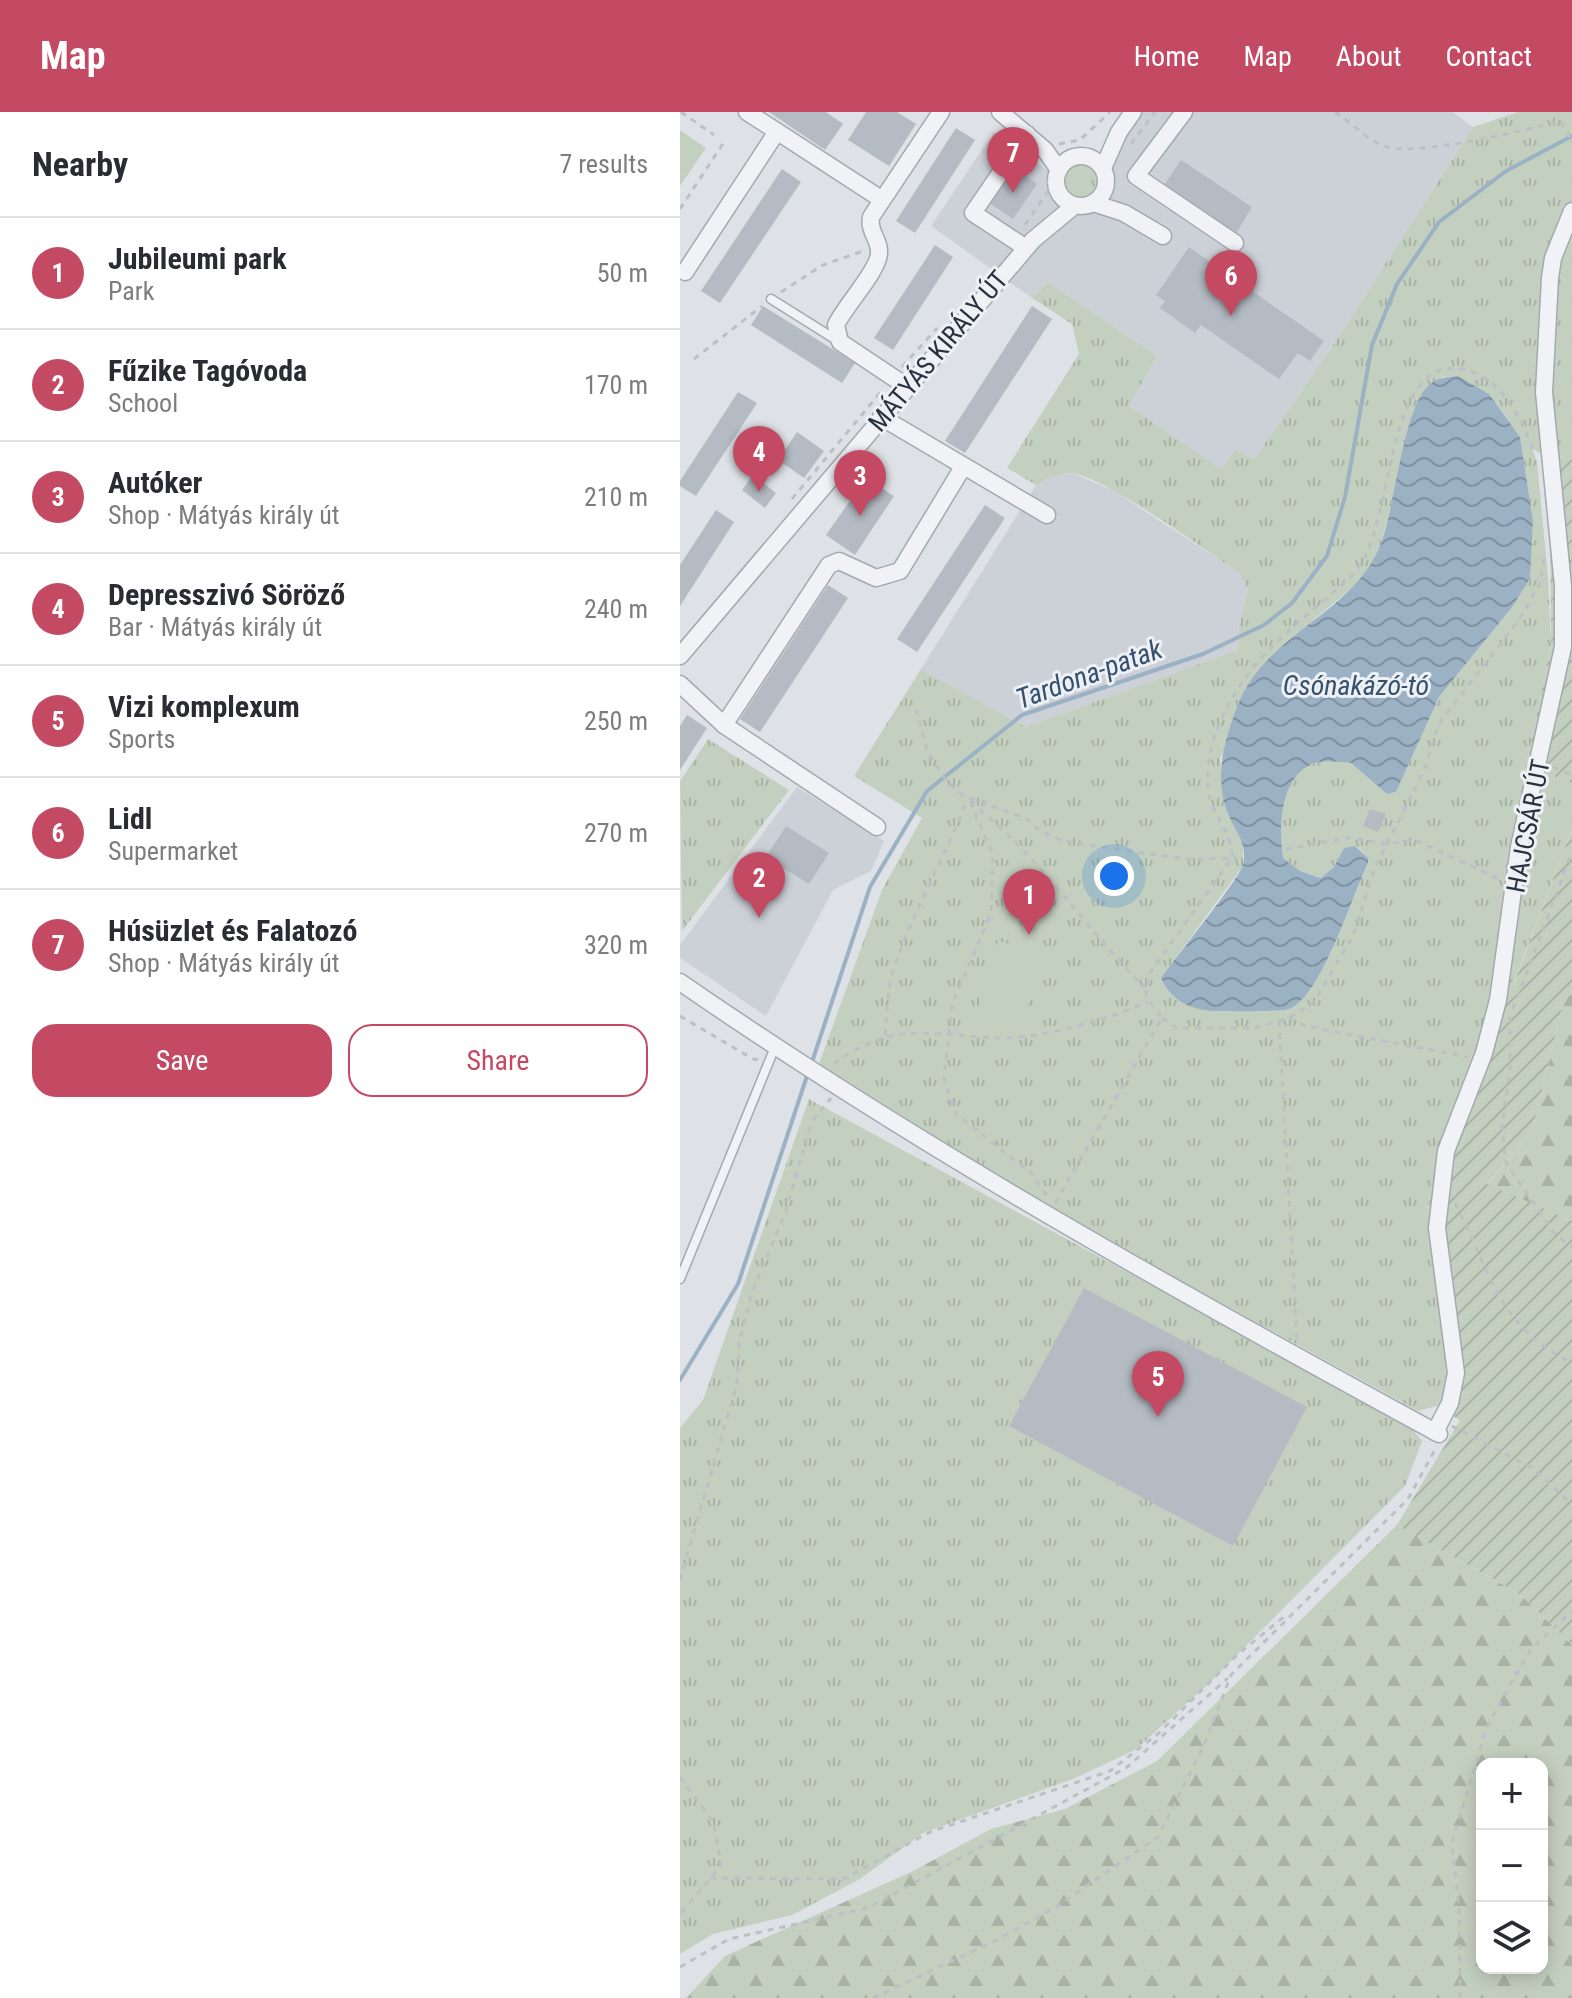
<!DOCTYPE html>
<html lang="en">
<head>
<meta charset="utf-8">
<style>
	body { margin:0; font-family:"Roboto Condensed",sans-serif; background:#f2f2f3; color:#2b2b33 }
	.controls { position:absolute; right:24px; bottom:24px; display:grid; overflow:hidden; border-radius:16px; box-shadow:0 4px 20px #0003 }
	.controls button { width:72px; height:72px; display:grid; place-items:center; padding:0; border:0; border-bottom:2px solid #e1e1e2; background:#fff; color:#2b2b33; font:40px sans-serif }
	.you { position:absolute; left:434px; top:764px; width:28px; height:28px; margin:-20px; border:6px solid #fff; border-radius:50%; background:#1a73e8; box-shadow:0 0 0 12px #1a73e833 }
	.badge { display:grid; place-items:center; width:52px; height:52px; border-radius:50%; background:#c44a64; color:#fff; font-size:26px; font-weight:700 }
	.pin { position:absolute; translate:-50% -66px; filter:drop-shadow(0 2px 4px #0008) }
	.pin::after { content:''; position:absolute; top:42px; width:28px; height:24px; background:inherit; clip-path:polygon(0 0,100% 0,50% 100%) }
	.list { margin:0; padding:0; list-style:none }
	h2 { display:flex; justify-content:space-between; align-items:center; height:104px; margin:0; padding:0 32px; font-size:34px }
	h2 small { font-size:26px; font-weight:400; color:#7c7c81 }
	.list li { display:grid; grid-template-columns:52px 1fr auto; gap:24px; align-items:center; box-sizing:border-box; height:112px; padding:0 32px; border-top:2px solid #e1e1e2 }
	.list b { display:block; font-size:30px; white-space:nowrap }
	.list p { margin:0; font-size:26px; white-space:nowrap; color:#7c7c81 }
	.list em { font-size:26px; font-style:normal; color:#7c7c81 }
	.actions { display:flex; gap:16px; padding:24px 32px }
	.actions a { flex:1; padding:18px 0; border:2px solid #c44a64; border-radius:24px; text-align:center; font-size:28px; color:#c44a64 }
	.actions .main { background:#c44a64; color:#fff }
	.icon { flex:none; width:44px; height:44px; fill:none; stroke:currentColor; stroke-width:2; stroke-linecap:round; stroke-linejoin:round }
	.map { position:relative; flex:none; width:892px; height:1886px; overflow:hidden }
	header { display:flex; align-items:center; gap:48px; box-sizing:border-box; height:112px; padding:0 40px; background:#c44a64; color:#fff }
	header strong { font-size:38px }
	nav { display:flex; gap:44px; margin-inline-start:auto; font-size:28px }
	main { display:flex }
	aside { flex:1; background:#fff }
	.map>svg:first-child { display:block }
	.built { fill:#ccd1d8 }
	.grass { fill:url(#grass-tufts); fill-rule:evenodd }
	.forest { fill:url(#forest-firs); fill-rule:evenodd }
	.garden { fill:url(#garden-furrows) }
	.pitch { fill:#c4d0bf }
	.water { fill:url(#water-waves) }
	.lines { fill:none; stroke-linecap:round; stroke-linejoin:round }
	.stream { stroke:#9bb1c4; stroke-width:4 }
	.building { fill:#b5bbc3 }
	.lane-casing { stroke:#a4a9b0; stroke-width:11 }
	.street-casing { stroke:#a4a9b0; stroke-width:19 }
	.path { stroke:#bcc0c5; stroke-width:3; stroke-dasharray:6 6; stroke-linecap:butt }
	.lane { stroke:#f0f2f5; stroke-width:8 }
	.street { stroke:#f0f2f5; stroke-width:16 }
	.labels { text-anchor:middle; dominant-baseline:central; stroke-width:6; stroke-linejoin:round; paint-order:stroke }
	.street-label { font-size:26px; fill:#28313c; stroke:#edf0f4 }
	.water-label { font-size:28px; font-style:italic; fill:#35516d; stroke:#edf0f4 }
</style>
</head>
<body>
<header>
<strong>Map</strong>
<nav><a>Home</a><a>Map</a><a>About</a><a>Contact</a></nav>
</header>
<main>
<aside>
<h2>Nearby<small>7 results</small></h2>
<ul class="list">
<li><span class="badge">1</span><div><b>Jubileumi park</b><p>Park</p></div><em>50 m</em></li>
<li><span class="badge">2</span><div><b>Fűzike Tagóvoda</b><p>School</p></div><em>170 m</em></li>
<li><span class="badge">3</span><div><b>Autóker</b><p>Shop · Mátyás király út</p></div><em>210 m</em></li>
<li><span class="badge">4</span><div><b>Depresszivó Söröző</b><p>Bar · Mátyás király út</p></div><em>240 m</em></li>
<li><span class="badge">5</span><div><b>Vizi komplexum</b><p>Sports</p></div><em>250 m</em></li>
<li><span class="badge">6</span><div><b>Lidl</b><p>Supermarket</p></div><em>270 m</em></li>
<li><span class="badge">7</span><div><b>Húsüzlet és Falatozó</b><p>Shop · Mátyás király út</p></div><em>320 m</em></li>
</ul>
<div class="actions"><a class="main">Save</a><a>Share</a></div>
</aside>
<div class="map">
<svg width="892" height="1886" viewBox="0 0 892 1886">
	<defs>
		<pattern id="grass-tufts" width="24" height="20" patternUnits="userSpaceOnUse" patternTransform="scale(2)"><rect width="24" height="20" fill="#c4d0bf"/><path d="M3 7l-1-3M5 7V3M7 7l1-3M15 17l-1-3M17 17v-4M19 17l1-3" fill="none" stroke="#a8b3a5"/></pattern>
		<pattern id="forest-firs" width="22" height="20" patternUnits="userSpaceOnUse" patternTransform="scale(2)"><rect width="22" height="20" fill="#c4d0bf"/><path d="M5 1l3.5 6h-7zM16 11l3.5 6h-7z" fill="#a8b3a5"/></pattern>
		<pattern id="garden-furrows" width="10" height="10" patternUnits="userSpaceOnUse" patternTransform="scale(2)"><rect width="10" height="10" fill="#c4d0bf"/><path d="M-1 1l2-2M0 10L10 0M9 11l2-2" fill="none" stroke="#a8b3a5"/></pattern>
		<pattern id="water-waves" width="16" height="10" patternUnits="userSpaceOnUse" patternTransform="scale(2)"><rect width="16" height="10" fill="#9bb1c4"/><path d="M0 5q4-4 8 0t8 0" fill="none" stroke="#7e91a0"/></pattern>
	</defs>
	<rect width="100%" height="100%" fill="#dee2e6"/>
	<g class="built">
		<path d="M457,0H773L793,15L650,238L574,347L556,337L541,358L449,294L477,244L368,170L352,186L251,114L314,20L394,77Z"/>
		<path d="M393,361L434,379L560,461L568,477L559,514L558,538L346,615L241,557L356,373L374,363Z"/>
		<path d="M117,675L204,729L191,759L153,778L86,904L0,846V833Z"/>
	</g>
	<g class="grass">
		<path d="M838,0H892V348L861,342L852,336L857,350L868,465L871,533L825,756L816,854L798,936L766,1018L746,1102L766,1244V1273L757,1294L738,1299L379,1102L139,952L202,778L242,706L174,664L241,557L346,615L558,538L559,514L568,477L559,461C529,440 421,363 391,361C377,361 368,367 356,373L327,356L399,242L392,212L352,186L368,170L477,244L449,294L541,357L556,337L574,347L650,238L793,15ZM777,264L809,282L840,325L853,409L849,466L833,494L759,585L716,680L707,682L671,651C659,650 643,648 632,652C599,666 599,717 603,746L620,759L642,766L654,755L664,736L675,734L682,739L688,751C674,782 641,885 610,896C594,902 553,895 536,894C509,893 492,893 481,866L563,754V727L548,703L540,646L623,517L687,463L701,432L719,362L761,265Z"/>
		<circle cx="401" cy="70" r="18"/>
		<path d="M28,627L109,678L2,819L0,669Z"/>
		<path d="M868,662L892,671V717L833,873L830,861C841,794 843,726 868,662Z"/>
		<path d="M129,987L729,1313L742,1329L725,1374L527,1573L455,1638L393,1667L243,1721L180,1767L112,1803L33,1822L0,1842V1316L23,1288Z"/>
	</g>
	<g class="forest">
		<path d="M892,878V1109L807,1073L852,1020L882,895Z"/>
		<path d="M717,1413L841,1483L892,1533V1886H6L45,1844L233,1759L311,1717L385,1697L477,1649ZM802,1652H862V1856H802Z"/>
	</g>
	<path class="garden" d="M861,342L892,348V671L868,662L854,697L830,861L834,872L892,717V878L882,895L852,1020L807,1072L892,1109V1533L841,1483L717,1413L780,1308L757,1294L766,1273V1244L746,1102L766,1018L798,936L816,854L825,756L871,533L870,403Z"/>
	<g class="pitch">
		<path d="M0,18L26,36L0,74Z"/>
		<path d="M318,829L361,840L339,922L296,911Z"/>
	</g>
	<path class="water" d="M778,264L809,282L840,325L853,409L850,466L833,494L759,585L716,680L707,682L671,651C659,650 643,648 632,652C599,666 599,718 603,746L620,759L641,766L654,755L664,736L675,734L688,746V751C673,782 641,886 609,897C599,900 548,899 535,899C510,898 490,888 481,866C494,848 559,767 563,753C568,731 555,719 548,702C533,663 545,626 559,590C587,522 673,501 700,434C715,397 723,295 749,273C758,265 767,265 778,264Z"/>
	<g class="lines">
		<g class="stream">
			<path d="M131,953L190,775L247,679L342,603L523,542L584,513L612,491L647,444L665,385L692,233L717,172L759,110L826,59L892,24"/>
			<path d="M0,1268L58,1172L128,961"/>
		</g>
	</g>
	<g class="building">
		<path d="M89,0H146L163,12L145,38Z"/>
		<path d="M186,0H217L236,12L209,54L168,28Z"/>
		<path d="M276,16L295,28L235,121L216,109Z"/>
		<path d="M501,48L572,95L555,123L483,75Z"/>
		<path d="M333,54L357,72L333,107L308,90Z"/>
		<path d="M102,57L121,70L40,191L21,179Z"/>
		<path d="M255,133L273,145L213,238L194,226Z"/>
		<path d="M509,135L644,229L630,249L618,241L599,267L521,213L515,221L480,196L485,189L476,183Z"/>
		<path d="M83,194L175,251L162,271L71,213Z"/>
		<path d="M352,194L372,207L285,341L265,329Z"/>
		<path d="M58,280L77,291L16,384L0,374V369Z"/>
		<path d="M117,320L144,339L124,366L98,348Z"/>
		<path d="M73,363L96,381L85,396L62,378Z"/>
		<path d="M186,366L214,384L175,443L146,423Z"/>
		<path d="M305,393L325,406L237,540L217,527Z"/>
		<path d="M36,398L54,410L0,494V453Z"/>
		<path d="M148,473L168,486L80,620L60,607Z"/>
		<path d="M7,603L27,616L0,658V614Z"/>
		<path d="M690,697L706,702L698,720L683,714Z"/>
		<path d="M106,714L149,741L129,772L86,745Z"/>
		<path d="M404,1176L627,1295L553,1434L329,1314Z"/>
	</g>
	<g class="lines">
		<g class="lane-casing">
			<g id="lane">
				<path d="M91,187L158,229"/>
				<path d="M0,1167L95,935"/>
			</g>
		</g>
		<g class="street-casing">
			<g id="street">
				<path d="M67,0L201,87"/>
				<path d="M320,0L365,38L379,58"/>
				<path d="M504,0L456,64L555,131"/>
				<circle cx="401" cy="69" r="25"/>
				<path d="M423,56L439,20L453,0"/>
				<path d="M413,91L444,101L483,124"/>
				<path d="M346,136L293,101L347,22"/>
				<path d="M5,160L96,21"/>
				<path d="M226,274L160,230L156,213C164,195 199,158 199,141C200,127 188,120 191,105L261,0"/>
				<path d="M201,305L367,403"/>
				<path d="M0,544L353,128L394,94"/>
				<path d="M0,572L44,613L197,715"/>
				<path d="M44,613L149,453L159,449L196,466L220,459L283,355"/>
				<path d="M0,870C243,1038 500,1181 759,1322"/>
				<path d="M755,1320L770,1291L776,1261L757,1116L766,1039L804,941L818,888L839,735L883,535V474L864,280L870,166L873,146L892,99"/>
			</g>
		</g>
		<g class="path">
			<path d="M1,0L34,23"/>
			<path d="M655,0C670,10 685,25 701,33C730,47 846,18 880,9L892,28"/>
			<path d="M379,32L400,28L430,0"/>
			<path d="M451,32L475,0"/>
			<path d="M0,97L46,27"/>
			<path d="M345,113L368,79V68"/>
			<path d="M101,180L143,153L183,139"/>
			<path d="M14,247L82,194"/>
			<path d="M222,255L257,216"/>
			<path d="M112,387L204,276"/>
			<path d="M236,597L247,638L265,667L283,684L348,707L359,718L383,729L504,747L557,746"/>
			<path d="M873,655L892,663"/>
			<path d="M290,690L313,742L311,802L272,892L264,966L276,1002L351,1061L368,1085"/>
			<path d="M290,690C358,742 405,816 465,876"/>
			<path d="M606,737L668,726L706,732L735,728L819,767"/>
			<path d="M833,897L892,740"/>
			<path d="M0,904L73,947L80,948"/>
			<path d="M830,905V957L822,1015L826,1051L875,1122L892,1135"/>
			<path d="M482,906L497,916H575L609,906L634,890L673,824L695,755L744,659L758,613L841,505L860,471L864,446"/>
			<path d="M609,906L625,914L788,945"/>
			<path d="M599,909L617,1227"/>
			<path d="M205,923C207,904 207,881 212,862C231,802 265,747 287,687"/>
			<path d="M154,952C227,896 277,936 356,923C393,917 433,905 468,890"/>
			<path d="M375,1091L482,906L466,885L469,862L552,746C553,724 538,710 531,690C525,673 528,648 533,630C550,575 585,538 629,501C645,487 664,473 678,456C714,412 704,245 781,257C821,263 841,307 854,340"/>
			<path d="M775,1091C810,1159 818,1215 892,1251"/>
			<path d="M772,1314L852,1356L892,1392"/>
			<path d="M0,1468L57,1272L59,1232L72,1180L106,1099L131,1011L151,986"/>
			<path d="M0,1665L34,1711L41,1754L0,1802"/>
			<path d="M30,1766L164,1767L250,1720L430,1659L479,1621L557,1543L605,1504"/>
			<path d="M0,1855L49,1827L188,1796L446,1656L548,1566"/>
			<path d="M193,1886L319,1827L374,1796L478,1725L525,1631L551,1563L728,1387L757,1334"/>
			<path d="M780,1886L779,1796L772,1731L806,1617L850,1538L892,1499"/>
		</g>
		<use href="#lane" class="lane"/>
		<use href="#street" class="street"/>
	</g>
	<g class="labels">
		<g class="street-label">
			<text transform="translate(258 239) rotate(-50)">MÁTYÁS KIRÁLY ÚT</text>
			<text transform="translate(848 714) rotate(-79)">HAJCSÁR ÚT</text>
		</g>
		<g class="water-label">
			<text transform="translate(409 562) rotate(-20)">Tardona-patak</text>
			<text x="676" y="573">Csónakázó-tó</text>
		</g>
	</g>
</svg>
<div class="controls">
<button>+</button>
<button>−</button>
<button><svg class="icon" aria-label="layers" viewBox="0 0 24 24"><path d="M12 4l9 5-9 5-9-5zM3 14l9 5 9-5"/></svg></button>
</div>
<div class="you"></div>
<div class="pin badge" style="left:349px;top:823px">1</div>
<div class="pin badge" style="left:79px;top:806px">2</div>
<div class="pin badge" style="left:180px;top:404px">3</div>
<div class="pin badge" style="left:79px;top:380px">4</div>
<div class="pin badge" style="left:478px;top:1305px">5</div>
<div class="pin badge" style="left:551px;top:204px">6</div>
<div class="pin badge" style="left:333px;top:81px">7</div>
</div>
</main>
</body>
</html>
